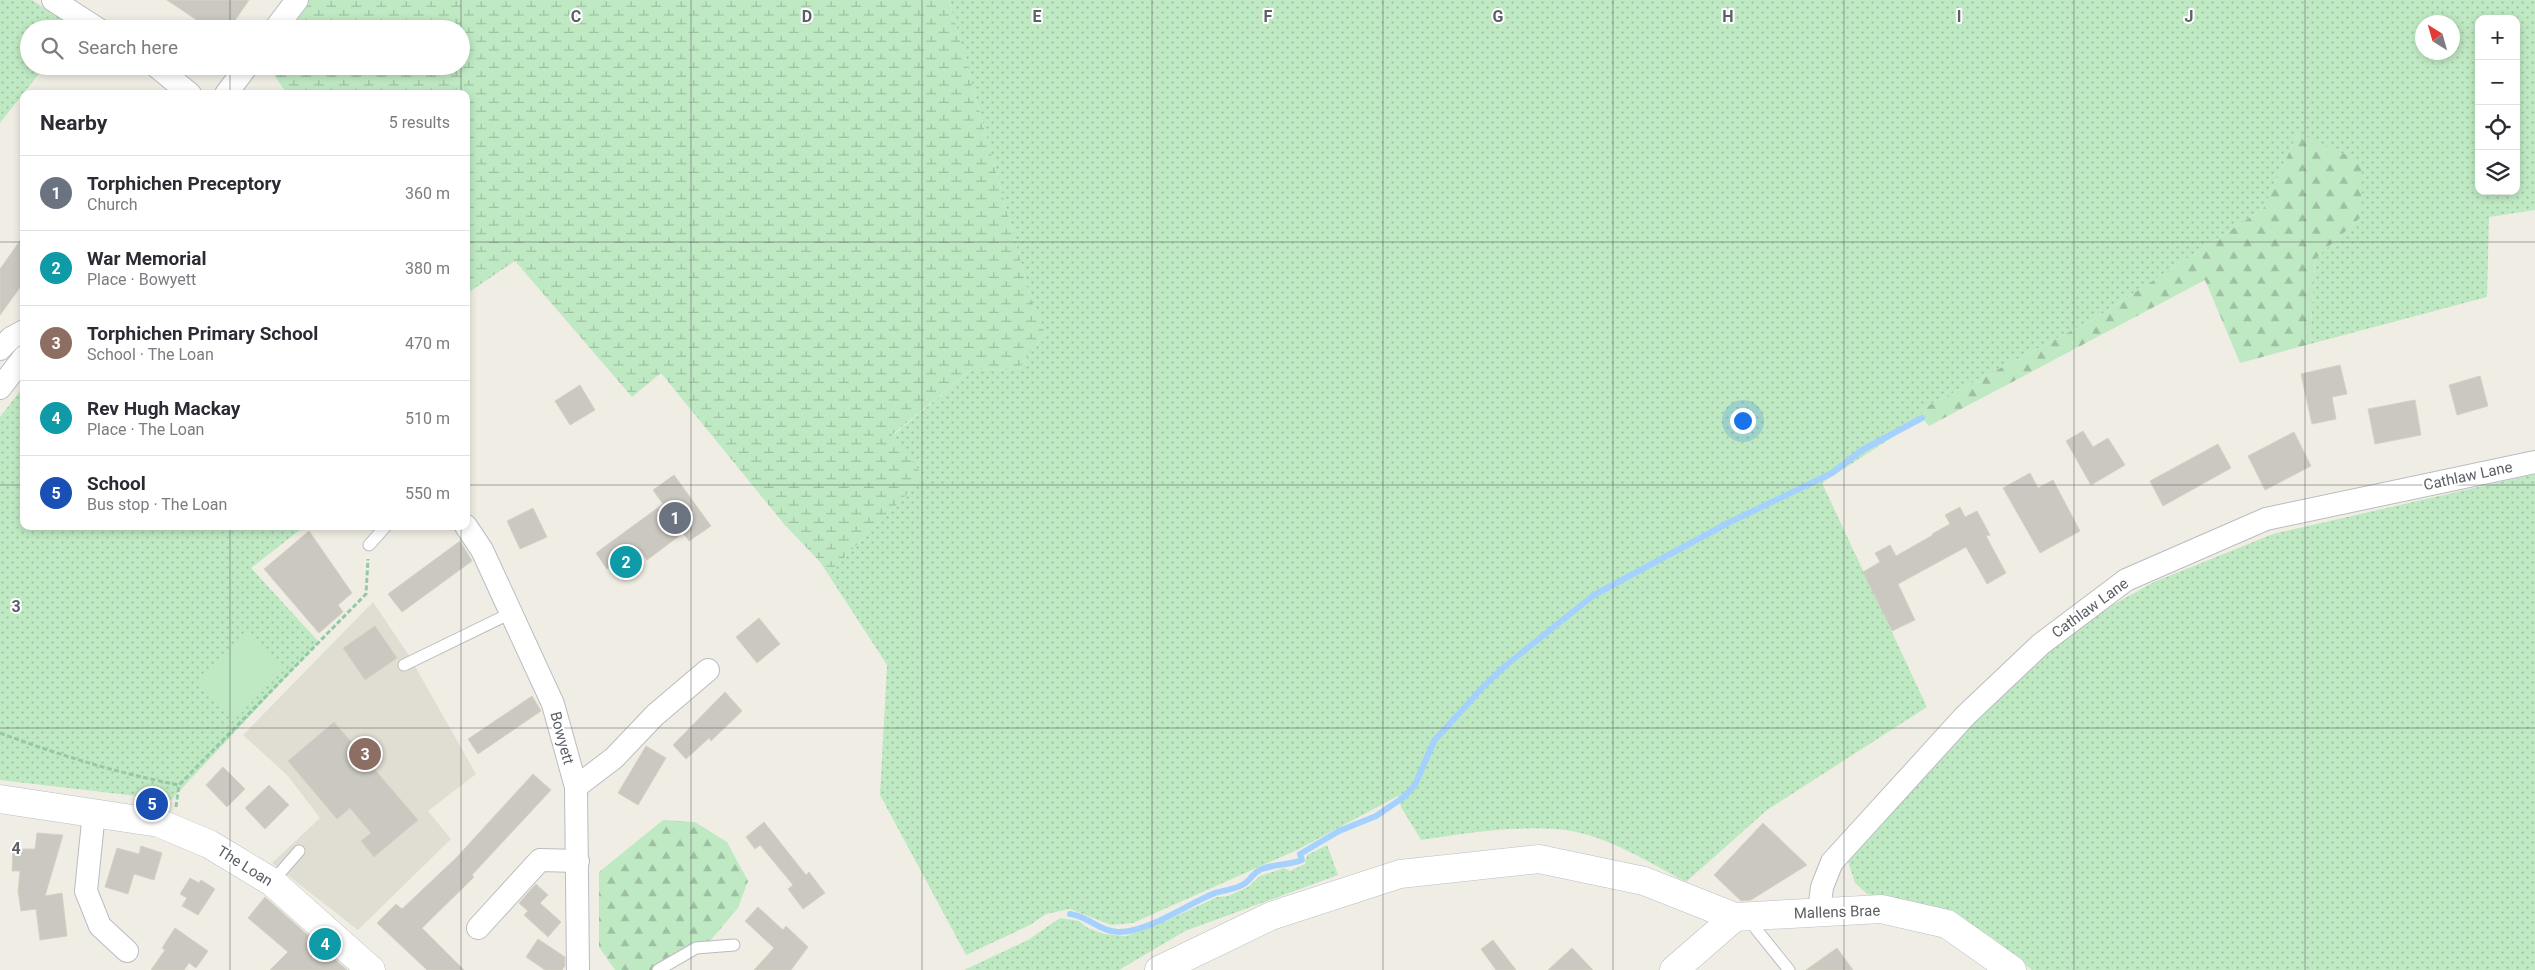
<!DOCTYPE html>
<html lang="en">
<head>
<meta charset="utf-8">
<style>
	body { margin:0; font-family:Roboto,sans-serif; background:#f7f7f7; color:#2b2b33 }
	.controls { position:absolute; right:15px; top:15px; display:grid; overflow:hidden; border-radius:10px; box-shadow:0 2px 8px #0003 }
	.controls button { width:45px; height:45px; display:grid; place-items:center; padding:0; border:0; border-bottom:1px solid #e1e1e2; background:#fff; color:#2b2b33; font:25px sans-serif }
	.compass { position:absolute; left:2415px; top:15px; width:45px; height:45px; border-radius:50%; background:#fff; box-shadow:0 2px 8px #0003; rotate:323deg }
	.you { position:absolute; left:1742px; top:420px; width:18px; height:18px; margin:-12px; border:4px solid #fff; border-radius:50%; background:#1a73e8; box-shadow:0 0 0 8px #1a73e833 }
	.badge { display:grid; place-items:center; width:32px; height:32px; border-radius:50%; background:#0b8043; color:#fff; font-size:16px; font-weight:700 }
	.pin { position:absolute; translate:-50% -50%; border:2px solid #fff; box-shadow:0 1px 5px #0006 }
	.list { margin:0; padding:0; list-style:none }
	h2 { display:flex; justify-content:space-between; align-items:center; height:65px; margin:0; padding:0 20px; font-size:21px }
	h2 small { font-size:16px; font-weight:400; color:#7c7c81 }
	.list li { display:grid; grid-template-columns:32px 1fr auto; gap:15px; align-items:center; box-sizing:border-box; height:75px; padding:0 20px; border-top:1px solid #e1e1e2 }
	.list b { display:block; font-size:19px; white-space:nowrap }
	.list p { margin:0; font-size:16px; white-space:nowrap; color:#7c7c81 }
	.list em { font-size:16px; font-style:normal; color:#7c7c81 }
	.icon { flex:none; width:28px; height:28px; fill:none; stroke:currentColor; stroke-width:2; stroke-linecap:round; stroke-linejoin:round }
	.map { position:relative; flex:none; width:2535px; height:970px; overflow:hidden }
	.search { position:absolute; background:#fff; box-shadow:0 2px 8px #0003; left:20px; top:20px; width:450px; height:55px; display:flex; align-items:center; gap:12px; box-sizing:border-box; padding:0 18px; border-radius:28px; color:#7c7c81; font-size:19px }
	.panel { position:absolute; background:#fff; box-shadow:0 2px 8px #0003; left:20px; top:90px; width:450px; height:440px; border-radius:10px }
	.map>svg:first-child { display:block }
	.education { fill:#e0ddd3 }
	.grass { fill:url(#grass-dots); fill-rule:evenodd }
	.forest { fill:url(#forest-firs) }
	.wetland { fill:url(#wetland-marsh) }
	.garden { fill:#bfe9c3 }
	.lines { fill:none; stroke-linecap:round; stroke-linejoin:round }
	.stream { stroke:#a5d1ff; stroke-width:6 }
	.building { fill:#cbc8c1; stroke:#d5d1c2 }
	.lane-casing { stroke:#b9bcc1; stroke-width:13 }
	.street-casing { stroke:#b9bcc1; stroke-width:24 }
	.secondary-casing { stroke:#babdc3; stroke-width:29 }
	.path { stroke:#96c8a8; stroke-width:3; stroke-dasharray:5 2.5; stroke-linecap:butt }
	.lane { stroke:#fff; stroke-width:11 }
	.street { stroke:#fff; stroke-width:22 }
	.secondary { stroke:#fff; stroke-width:28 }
	.grid { fill:none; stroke:#5c6066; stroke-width:1; stroke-opacity:0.55 }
	.labels { text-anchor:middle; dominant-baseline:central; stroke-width:4; stroke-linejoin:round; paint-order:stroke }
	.street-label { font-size:15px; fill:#5c6066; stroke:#fff }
	.grid-label { font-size:16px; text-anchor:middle; font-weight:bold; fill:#5c6066; stroke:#fff; stroke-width:4; stroke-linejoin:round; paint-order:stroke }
</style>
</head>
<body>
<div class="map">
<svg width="2535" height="970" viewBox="0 0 2535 970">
	<defs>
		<pattern id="grass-dots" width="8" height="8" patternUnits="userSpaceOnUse" patternTransform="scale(1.25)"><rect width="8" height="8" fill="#bfe9c3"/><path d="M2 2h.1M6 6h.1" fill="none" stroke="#9ec0a2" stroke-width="1.8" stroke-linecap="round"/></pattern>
		<pattern id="forest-firs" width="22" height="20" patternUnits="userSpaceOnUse" patternTransform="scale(1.25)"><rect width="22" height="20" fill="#bfe9c3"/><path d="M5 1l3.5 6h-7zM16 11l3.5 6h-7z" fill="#9ec0a2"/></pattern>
		<pattern id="wetland-marsh" width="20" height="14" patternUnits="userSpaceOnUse" patternTransform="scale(1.25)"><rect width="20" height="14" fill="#bfe9c3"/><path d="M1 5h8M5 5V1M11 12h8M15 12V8" fill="none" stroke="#9ec0a2"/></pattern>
	</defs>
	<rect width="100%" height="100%" fill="#f0eee4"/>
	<path class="education" d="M373,602L408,654L476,774L428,811L451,839L358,930L272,863L320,818L288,776L243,735Z"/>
	<g class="grass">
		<path d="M0,0H32L75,28L29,29V66H45L0,123Z"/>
		<path d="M949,0H2535V210L2489,217L2487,297L2310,344L2315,259L2361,217L2298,133L2263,209L2094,319L1922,409V418L1822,483L1927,707L1767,810L1686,882C1650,863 1606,835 1565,830C1517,825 1467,833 1421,840L1401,807L1398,796L1299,849L1133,923L1111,925L1070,909L1046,914L1030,925L966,955L880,795L887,665L828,574L924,477L892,436L972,369L1018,370L1045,333L1032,302ZM2479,19H2516V191H2479ZM2422,22H2452V52H2422Z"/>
		<path d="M24,386V526H305L251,568L319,642L171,800L0,780V417Z"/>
		<path d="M2535,474V970H2032L1991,937L1937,910L1867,894L1855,883L1848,861L1947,747L2073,627L2154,582L2273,534Z"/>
		<path d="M1327,845L1338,875L1185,931L1119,970H964L1028,940L1060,918L1079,921L1088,928L1104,934L1126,936L1166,921L1217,897L1228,896L1248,887L1260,876L1284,868L1290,871L1305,864L1307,855Z"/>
	</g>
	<g class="forest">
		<path d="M2298,133L2362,162L2361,217L2315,259L2310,344L2240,363L2205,280L1929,426L1922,418V409L2094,319L2263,209Z"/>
		<path d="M663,820L695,822L727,842L748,881L738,908L704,948L663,970H615L599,947V872Z"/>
	</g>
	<path class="wetland" d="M303,0H949L1032,302L1045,333L1018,370L972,369L892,435L924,477L828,574L820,562L784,524L661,373L632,397L515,261L466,294V94H287L268,66H461V29H281Z"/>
	<path class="garden" d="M246,634L283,669L235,719L198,685Z"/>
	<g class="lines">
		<path class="stream" d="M1070,914C1088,916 1100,932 1119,932C1149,932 1187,904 1215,893C1224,890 1234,890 1244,884C1249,881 1253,874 1258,871C1272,863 1288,866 1302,860L1300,854L1339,831L1376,816L1404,797L1415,785L1434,741L1483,687L1505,666L1594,595L1728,523L1832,473L1862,450L1922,418"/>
	</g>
	<g class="building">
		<path d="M167,0H249L229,29H210Z"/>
		<path d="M24,235V282L0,315V269Z"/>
		<path d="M2340,365L2347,394L2332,397L2336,419L2312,424L2301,374Z"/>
		<path d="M2480,376L2488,406L2457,415L2449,385Z"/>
		<path d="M580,385L595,410L570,425L555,401Z"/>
		<path d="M2415,400L2421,435L2375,444L2368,409Z"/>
		<path d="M2083,431L2093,447L2108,438L2125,465L2091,485L2066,441Z"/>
		<path d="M2294,432L2311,466L2265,490L2248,456Z"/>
		<path d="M2218,444L2231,468L2163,506L2150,481Z"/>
		<path d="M2030,473L2038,488L2053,480L2080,531L2040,553L2003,488Z"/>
		<path d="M674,475L711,526L689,541L683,533L647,560L641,551L622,565L618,560L607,569L596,553L663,504L653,490Z"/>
		<path d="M1960,507L1965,517L1977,511L1990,535L1986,536L2006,573L1987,584L1966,547L1898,584L1915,620L1892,631L1863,572L1880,562L1875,553L1890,545L1896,556L1933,535L1932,534L1950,524L1945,515Z"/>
		<path d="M533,508L547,537L520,549L507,521Z"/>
		<path d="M309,531L352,593L338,605L343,612L319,633L264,569Z"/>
		<path d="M460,541L472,561L402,612L388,594Z"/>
		<path d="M759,618L780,644L757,663L736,637Z"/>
		<path d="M375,626L397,658L365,680L343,648Z"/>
		<path d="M725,692L742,711L711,741L709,738L686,759L673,745Z"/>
		<path d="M532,696L541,711L478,754L468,739Z"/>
		<path d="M334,722L418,820L374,857L361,841L371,833L350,808L337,819L288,761Z"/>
		<path d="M646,746L666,758L638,805L618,793Z"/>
		<path d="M223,767L245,789L227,807L206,785Z"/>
		<path d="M533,774L551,790L472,875L474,877L422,928L464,970H427L377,923L396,904L402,909L456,858Z"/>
		<path d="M269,785L289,805L265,829L245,808Z"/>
		<path d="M764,822L806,875L809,872L825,893L803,909L788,889L793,885L760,845L755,849L746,837Z"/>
		<path d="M1763,823L1807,865L1751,900L1741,901L1714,875Z"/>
		<path d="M37,833L63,835L45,896L62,893L67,936L40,940L36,909L21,911L18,891L20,871H12L13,849H35Z"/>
		<path d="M141,846L162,853L154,880L134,874L128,894L105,887L117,848L139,854Z"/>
		<path d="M190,878L199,883L201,880L215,889L198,915L182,906L187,898L180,894Z"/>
		<path d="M536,884L548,895L540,903L561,922L548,937L524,915L528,911L519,903Z"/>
		<path d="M265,897L347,970H270L288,952L248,918Z"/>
		<path d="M758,907L783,930L786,926L808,947L791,970H754L774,948L745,921Z"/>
		<path d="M175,928L208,951L196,968L189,963L184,970H151L165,950L162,948Z"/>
		<path d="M538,939L565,957V966L562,970H545L526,957Z"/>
		<path d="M1493,940L1516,970H1496L1481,949Z"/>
		<path d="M1572,948L1593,970H1548Z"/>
		<path d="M1837,948L1853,970H1806Z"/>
	</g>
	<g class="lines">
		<g class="lane-casing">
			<g id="lane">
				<path d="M369,545L386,526"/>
				<path d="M404,665L511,613"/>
				<path d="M272,882L299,851"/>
				<path d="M1748,919L1789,970"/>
				<path d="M658,970L696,948L734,945"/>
			</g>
		</g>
		<g class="street-casing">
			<g id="street">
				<path d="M53,0L98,29"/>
				<path d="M275,29L297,0"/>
				<path d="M156,66L190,94"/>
				<path d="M226,94L247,66"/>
				<path d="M0,349L11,338L24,331"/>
				<path d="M0,388L24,357"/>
				<path d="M466,526L482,550L553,704L576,787L578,970"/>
				<path d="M576,787L614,758L655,715L708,670"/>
				<path d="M94,812L86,891L100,926L127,951"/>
				<path d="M1819,911L1822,887L1832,862L1965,716L2041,644L2126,580L2266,519L2535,462"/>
				<path d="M478,928L540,860L578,861"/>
			</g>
		</g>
		<g class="secondary-casing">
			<g id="secondary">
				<path d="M0,799L159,823L209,844L272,882L371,970"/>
				<path d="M1159,970L1271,916L1400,874L1539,859L1644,881L1735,917L1881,909L1947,924L2012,970"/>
				<path d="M1674,970L1735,917"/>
			</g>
		</g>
		<g class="path">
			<path d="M0,733C59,755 117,773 179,785L366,594L368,559"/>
			<path d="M176,807L179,785"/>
		</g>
		<use href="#lane" class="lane"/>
		<use href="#street" class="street"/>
		<use href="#secondary" class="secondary"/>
	</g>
	<path class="grid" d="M230,0V29M461,0V29M691,0V970M922,0V970M1152,0V970M1383,0V970M1613,0V970M1844,0V970M2074,0V970M2305,0V970M230,66V94M461,66V94M0,242H24M466,242H2535M0,485H24M466,485H2535M230,526V970M461,526V970M0,728H2535"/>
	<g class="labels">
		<g class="street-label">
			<text transform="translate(2468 476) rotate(-12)">Cathlaw Lane</text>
			<text transform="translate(2090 608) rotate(-36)">Cathlaw Lane</text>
			<text transform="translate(562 738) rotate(75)">Bowyett</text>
			<text transform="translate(245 866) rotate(32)">The Loan</text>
			<text transform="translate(1837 912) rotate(-2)">Mallens Brae</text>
		</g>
	</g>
	<g class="grid-label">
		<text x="576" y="22">C</text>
		<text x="807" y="22">D</text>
		<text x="1037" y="22">E</text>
		<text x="1268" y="22">F</text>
		<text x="1498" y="22">G</text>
		<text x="1728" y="22">H</text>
		<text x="1959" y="22">I</text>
		<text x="2189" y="22">J</text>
		<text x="16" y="612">3</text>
		<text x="16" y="854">4</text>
	</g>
</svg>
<div class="controls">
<button>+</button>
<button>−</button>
<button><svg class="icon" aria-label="locate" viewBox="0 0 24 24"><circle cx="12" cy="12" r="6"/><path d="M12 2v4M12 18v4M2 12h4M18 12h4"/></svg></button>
<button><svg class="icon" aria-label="layers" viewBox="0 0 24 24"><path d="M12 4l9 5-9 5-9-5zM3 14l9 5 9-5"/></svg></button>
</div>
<svg class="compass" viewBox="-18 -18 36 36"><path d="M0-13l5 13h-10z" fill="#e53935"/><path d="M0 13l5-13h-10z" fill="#7c7c81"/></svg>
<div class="you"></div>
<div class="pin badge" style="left:675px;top:518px;background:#6b7280">1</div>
<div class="pin badge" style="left:626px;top:562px;background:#0f9aa8">2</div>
<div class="pin badge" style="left:365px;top:754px;background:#8d6e63">3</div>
<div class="pin badge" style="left:325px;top:944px;background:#0f9aa8">4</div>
<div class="pin badge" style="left:152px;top:804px;background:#1a4fb4">5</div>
<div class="search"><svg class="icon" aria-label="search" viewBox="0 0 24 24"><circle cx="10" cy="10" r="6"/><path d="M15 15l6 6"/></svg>Search here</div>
<section class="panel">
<h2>Nearby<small>5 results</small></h2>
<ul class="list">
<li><span class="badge" style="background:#6b7280">1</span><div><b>Torphichen Preceptory</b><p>Church</p></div><em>360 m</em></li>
<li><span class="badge" style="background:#0f9aa8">2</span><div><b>War Memorial</b><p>Place · Bowyett</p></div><em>380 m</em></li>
<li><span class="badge" style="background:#8d6e63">3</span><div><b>Torphichen Primary School</b><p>School · The Loan</p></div><em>470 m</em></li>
<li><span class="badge" style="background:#0f9aa8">4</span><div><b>Rev Hugh Mackay</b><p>Place · The Loan</p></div><em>510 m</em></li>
<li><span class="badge" style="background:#1a4fb4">5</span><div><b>School</b><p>Bus stop · The Loan</p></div><em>550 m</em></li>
</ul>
</section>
</div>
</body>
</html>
